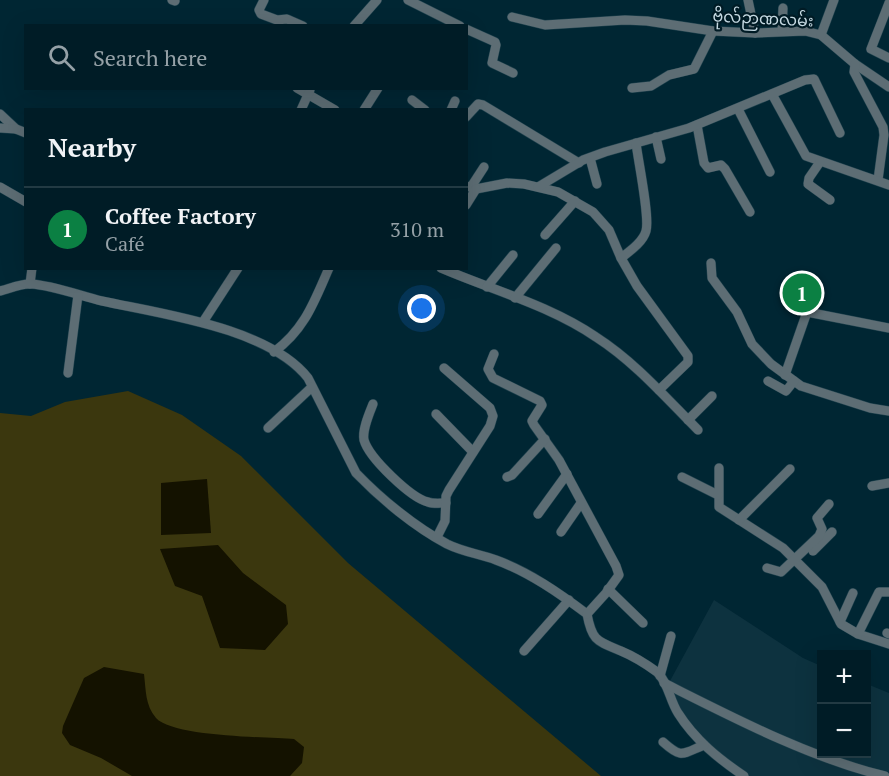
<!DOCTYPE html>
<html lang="en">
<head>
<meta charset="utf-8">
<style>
	body { margin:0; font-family:"PT Serif","Noto Sans Myanmar",serif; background:#0a252e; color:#f1f3f6 }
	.controls { position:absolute; right:18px; bottom:18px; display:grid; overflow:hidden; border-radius:0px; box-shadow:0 6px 24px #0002 }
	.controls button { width:54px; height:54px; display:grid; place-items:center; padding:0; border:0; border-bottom:2px solid #223a43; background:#001c26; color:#f1f3f6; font:30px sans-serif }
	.you { position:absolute; left:422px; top:309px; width:21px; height:21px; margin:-15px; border:4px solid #fff; border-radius:50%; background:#1a73e8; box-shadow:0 0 0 9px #1a73e833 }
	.badge { display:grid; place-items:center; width:39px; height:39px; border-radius:50%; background:#0b8043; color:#fff; font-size:20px; font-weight:700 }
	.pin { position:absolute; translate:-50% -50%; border:3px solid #fff; box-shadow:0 2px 6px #0006 }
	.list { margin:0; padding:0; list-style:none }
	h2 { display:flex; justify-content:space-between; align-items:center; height:78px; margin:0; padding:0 24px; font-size:26px }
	h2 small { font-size:20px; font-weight:400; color:#95a1a7 }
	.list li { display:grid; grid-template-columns:39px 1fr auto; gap:18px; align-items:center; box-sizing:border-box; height:84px; padding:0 24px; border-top:2px solid #223a43 }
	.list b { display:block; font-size:22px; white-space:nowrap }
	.list p { margin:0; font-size:20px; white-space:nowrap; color:#95a1a7 }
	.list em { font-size:20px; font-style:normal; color:#95a1a7 }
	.icon { flex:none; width:33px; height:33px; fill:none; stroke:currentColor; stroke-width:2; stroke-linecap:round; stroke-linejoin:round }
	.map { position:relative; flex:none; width:889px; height:776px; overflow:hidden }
	.search { position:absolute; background:#001c26; box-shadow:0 6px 24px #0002; left:24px; top:24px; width:444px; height:66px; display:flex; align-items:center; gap:15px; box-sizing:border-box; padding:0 21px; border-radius:0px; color:#95a1a7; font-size:22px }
	.panel { position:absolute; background:#001c26; box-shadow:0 6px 24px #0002; left:24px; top:108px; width:444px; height:162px; border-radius:0px }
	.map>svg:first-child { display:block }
	.built { fill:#0d323f }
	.green { fill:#3b370e }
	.water { fill:#141200 }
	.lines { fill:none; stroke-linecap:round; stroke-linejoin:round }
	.street-casing { stroke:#20434f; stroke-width:10 }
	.street { stroke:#5d6d74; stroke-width:9 }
	.labels { text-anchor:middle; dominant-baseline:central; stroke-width:4.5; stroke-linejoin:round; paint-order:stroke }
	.street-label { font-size:16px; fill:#c6dae3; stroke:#001b25 }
</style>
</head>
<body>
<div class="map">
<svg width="889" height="776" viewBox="0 0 889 776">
	<rect width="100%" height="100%" fill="#002633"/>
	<path class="built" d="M714,600L803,658L821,666L822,754H866L867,684L889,693V776H739L719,760L664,692Z"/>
	<path class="green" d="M128,391L182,415L241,456L348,563L601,776H0V413L31,416L65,402Z"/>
	<g class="water">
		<path d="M207,479L211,533L161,535V483Z"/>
		<path d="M218,545L243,573L286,605L288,624L265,650L220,648L202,596L175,586L160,549Z"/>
		<path d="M104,667L144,674C146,690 145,705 156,718C173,737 267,737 294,739L304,747L302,763L290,776H132L101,758L70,745L62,733L63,726L84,678Z"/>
	</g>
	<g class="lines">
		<g class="street-casing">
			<g id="street">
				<path d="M172,0L175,1"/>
				<path d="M264,0L259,10L261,14L277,20L287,19L303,26"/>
				<path d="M408,0L460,26"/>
				<path d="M748,0L755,33"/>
				<path d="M889,3L871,49L889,58"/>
				<path d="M512,17L545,25L625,20L647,21L713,31L755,33L805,31L821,35L855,64L889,87"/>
				<path d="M354,26L377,0"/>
				<path d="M466,29L495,42L496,45L492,63L513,73"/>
				<path d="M782,31L783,8"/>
				<path d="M821,35L834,0"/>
				<path d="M855,64L854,72L883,127L884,135L878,180"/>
				<path d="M297,88L335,110"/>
				<path d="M632,88L651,86L669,75L694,69L713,31"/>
				<path d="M772,94L806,156L889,185"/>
				<path d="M412,100L425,110"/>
				<path d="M738,109L770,172"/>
				<path d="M301,110L310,90"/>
				<path d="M364,110L378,88"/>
				<path d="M451,110L455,101"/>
				<path d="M0,114L16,129L26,133"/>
				<path d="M466,117L478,104L483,105L579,163"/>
				<path d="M697,125L704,163L708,168L721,165L725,169L750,212"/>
				<path d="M0,128L16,129"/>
				<path d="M656,137L661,159"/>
				<path d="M590,158L597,184"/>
				<path d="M820,162L809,178L808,184L830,200"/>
				<path d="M466,186L476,189L507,183L524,184L558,192L593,212L609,230L621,258L637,286L688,356V362L659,390"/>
				<path d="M0,187L26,202"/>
				<path d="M471,187L484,167"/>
				<path d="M538,187L583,160L605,152L689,128L805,80L814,79L840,133"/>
				<path d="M466,205L476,189"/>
				<path d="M545,235L575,201"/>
				<path d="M621,258C630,251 643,242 646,231C650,217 638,160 636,143"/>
				<path d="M711,263L712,278L737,312L752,344L771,364L801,386L870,408L889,411"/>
				<path d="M441,268C492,290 549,305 596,337C635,362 666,398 698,430"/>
				<path d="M30,284L32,268"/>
				<path d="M487,287L513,255"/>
				<path d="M0,291C9,289 21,283 31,284C52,285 81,296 102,301C162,314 269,328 308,378L356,473C381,499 415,527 447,544C463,552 480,554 496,560C529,572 559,593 587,614C592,641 597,641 621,651C633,656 646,664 657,672C668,682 670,701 678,713C695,740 719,759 744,776"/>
				<path d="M515,298L556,248"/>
				<path d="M807,312L889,328"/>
				<path d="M203,322L238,268"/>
				<path d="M274,352C305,329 314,302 329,268"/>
				<path d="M494,354L488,369L493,378L540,401L542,405L532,421L534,425L559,460L616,566L619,575L606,593L587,614"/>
				<path d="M68,373L78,295"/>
				<path d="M785,375L807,312L810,290"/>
				<path d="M768,381L786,391L794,381"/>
				<path d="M373,404C369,414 362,430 364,440C369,458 411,498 428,502C433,504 441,503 446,503"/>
				<path d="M436,414L473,452"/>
				<path d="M688,420L712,396"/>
				<path d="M268,428L312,387"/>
				<path d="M719,468V507L783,548L822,587L841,624L858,634L889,644"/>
				<path d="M507,477L512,475L545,439"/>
				<path d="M682,477L718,495"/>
				<path d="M872,486L889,483"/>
				<path d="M538,514L567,474"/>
				<path d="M739,520L790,469"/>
				<path d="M561,532L581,503"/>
				<path d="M437,537L445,521L446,496L449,490L490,426L493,416L490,408L444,368"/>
				<path d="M813,551L832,532"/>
				<path d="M767,568L781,572L819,536L822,529L817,518L829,504"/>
				<path d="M608,589L643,623"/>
				<path d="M840,622L853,593"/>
				<path d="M887,633L889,634"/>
				<path d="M858,634L879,592H889"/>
				<path d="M524,651L569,600"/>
				<path d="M660,676L671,636"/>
				<path d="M664,683C732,717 810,758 885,776"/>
				<path d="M663,742C682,759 682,754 704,745"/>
			</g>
		</g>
		<use href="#street" class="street"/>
	</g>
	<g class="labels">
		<g class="street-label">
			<text transform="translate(763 18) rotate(3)">ဗိုလ်ဉာဏလမ်း</text>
		</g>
	</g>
</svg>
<div class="controls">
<button>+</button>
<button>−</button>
</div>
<div class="you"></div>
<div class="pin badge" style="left:802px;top:293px">1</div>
<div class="search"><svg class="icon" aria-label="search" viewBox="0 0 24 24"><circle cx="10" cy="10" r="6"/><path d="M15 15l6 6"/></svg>Search here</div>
<section class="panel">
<h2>Nearby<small></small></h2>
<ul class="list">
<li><span class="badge">1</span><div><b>Coffee Factory</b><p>Café</p></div><em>310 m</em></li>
</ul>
</section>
</div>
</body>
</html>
